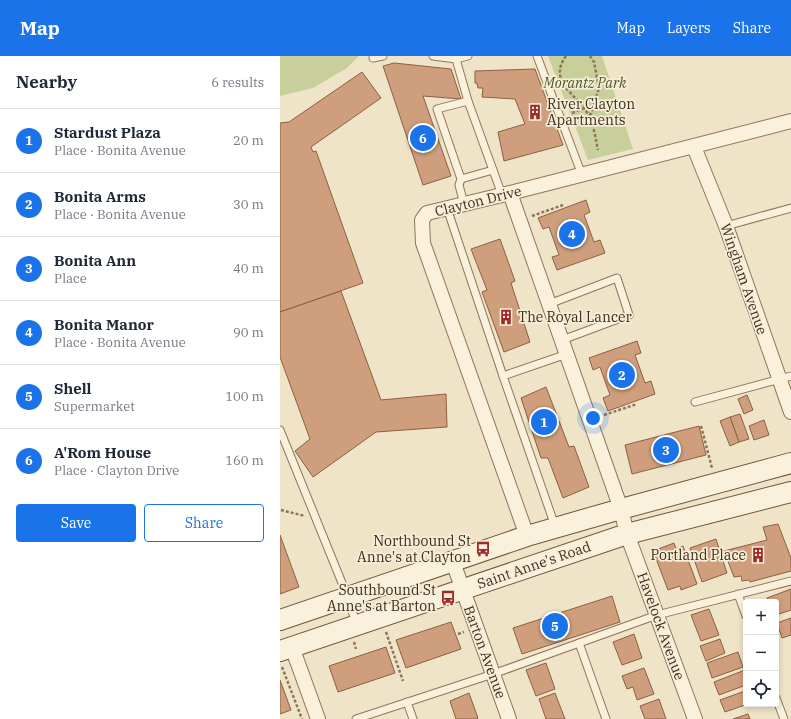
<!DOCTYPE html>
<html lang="en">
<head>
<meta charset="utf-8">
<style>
	body { margin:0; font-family:"IBM Plex Serif",serif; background:#f6f6f7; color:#1f2937 }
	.controls { position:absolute; right:12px; bottom:12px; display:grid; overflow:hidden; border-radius:4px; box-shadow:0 2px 6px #0003 }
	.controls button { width:36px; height:36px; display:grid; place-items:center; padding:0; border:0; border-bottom:1px solid #e0e1e3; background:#fff; color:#1f2937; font:20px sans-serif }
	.you { position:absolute; left:313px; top:362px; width:14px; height:14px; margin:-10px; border:3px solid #fff; border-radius:50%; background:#1a73e8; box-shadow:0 0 0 6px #1a73e833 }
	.badge { display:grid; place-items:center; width:26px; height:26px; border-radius:50%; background:#1a73e8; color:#fff; font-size:13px; font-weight:700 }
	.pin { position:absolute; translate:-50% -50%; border:2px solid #fff; box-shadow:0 1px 4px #0006 }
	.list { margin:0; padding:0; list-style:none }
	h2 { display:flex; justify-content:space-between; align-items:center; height:52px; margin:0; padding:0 16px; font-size:17px }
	h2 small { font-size:13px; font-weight:400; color:#747a83 }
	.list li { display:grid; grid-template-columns:26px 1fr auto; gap:12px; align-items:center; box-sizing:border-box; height:64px; padding:0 16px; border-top:1px solid #e0e1e3 }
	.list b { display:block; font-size:15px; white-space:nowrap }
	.list p { margin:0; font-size:13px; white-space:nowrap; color:#747a83 }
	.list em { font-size:13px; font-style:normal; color:#747a83 }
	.actions { display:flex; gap:8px; padding:12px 16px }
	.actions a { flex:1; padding:9px 0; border:1px solid #1a73e8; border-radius:4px; text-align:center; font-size:14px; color:#1a73e8 }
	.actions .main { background:#1a73e8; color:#fff }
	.icon { flex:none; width:22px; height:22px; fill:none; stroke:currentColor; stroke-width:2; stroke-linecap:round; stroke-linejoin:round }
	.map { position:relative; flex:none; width:511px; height:663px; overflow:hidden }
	header { display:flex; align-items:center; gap:24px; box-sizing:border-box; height:56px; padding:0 20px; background:#1a73e8; color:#fff }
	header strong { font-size:19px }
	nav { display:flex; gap:22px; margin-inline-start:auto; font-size:14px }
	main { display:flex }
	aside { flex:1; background:#fff }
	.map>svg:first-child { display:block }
	.green { fill:#c9cf9b }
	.building { fill:#cf9f7d; stroke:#8d5f41 }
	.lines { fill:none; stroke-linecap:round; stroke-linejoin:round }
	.service-casing { stroke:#8d765c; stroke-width:9 }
	.minor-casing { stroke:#8d765c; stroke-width:16 }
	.secondary-casing { stroke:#6f573f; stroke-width:22 }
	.path { stroke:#8d765c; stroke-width:2.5; stroke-dasharray:3 2; stroke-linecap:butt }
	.service { stroke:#faf1dc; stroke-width:7 }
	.minor { stroke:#faf1dc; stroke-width:14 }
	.secondary { stroke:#faf1dc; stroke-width:20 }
	.labels { text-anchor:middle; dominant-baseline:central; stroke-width:3.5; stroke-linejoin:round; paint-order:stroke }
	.park-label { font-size:14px; font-style:italic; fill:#4d5a26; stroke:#f7eed8 }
	.poi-label { font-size:14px; fill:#3d2e20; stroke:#f7eed8; text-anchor:end }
	.street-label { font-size:14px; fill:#3d2e20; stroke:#f7eed8 }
</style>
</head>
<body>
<header>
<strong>Map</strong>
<nav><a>Map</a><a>Layers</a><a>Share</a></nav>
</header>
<main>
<aside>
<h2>Nearby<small>6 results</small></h2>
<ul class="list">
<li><span class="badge">1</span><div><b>Stardust Plaza</b><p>Place · Bonita Avenue</p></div><em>20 m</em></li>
<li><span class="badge">2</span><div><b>Bonita Arms</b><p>Place · Bonita Avenue</p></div><em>30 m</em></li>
<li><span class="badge">3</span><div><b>Bonita Ann</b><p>Place</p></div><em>40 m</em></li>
<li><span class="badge">4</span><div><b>Bonita Manor</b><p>Place · Bonita Avenue</p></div><em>90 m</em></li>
<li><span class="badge">5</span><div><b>Shell</b><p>Supermarket</p></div><em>100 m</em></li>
<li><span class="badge">6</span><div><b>A'Rom House</b><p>Place · Clayton Drive</p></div><em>160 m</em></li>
</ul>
<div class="actions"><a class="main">Save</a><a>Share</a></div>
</aside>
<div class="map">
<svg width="511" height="663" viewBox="0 0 511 663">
	<rect width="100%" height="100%" fill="#f0e4c8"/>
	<g class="green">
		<path d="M0,0H79L67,12L33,32L0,40Z"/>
		<path d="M268,0H322L353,93L308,104Z"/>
	</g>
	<g class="building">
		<path d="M114,7L171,13L181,43L143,40L171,120L143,129L103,10Z"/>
		<path d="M255,13L283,89L224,105L218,76L245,68L235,43L202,41L203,32H198L197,27H195V15Z"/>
		<path d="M82,16L101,42L31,91L33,96L36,95L83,227L0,256V67L9,66Z"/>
		<path d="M306,144L310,156L304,159L314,186L320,184L325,197L277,214L272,201L279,199L269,171L263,173L258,162Z"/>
		<path d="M220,183L235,225L231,227L250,286L224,296L202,236L207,234L191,193Z"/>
		<path d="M61,235L101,344L166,338L167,371L96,376L33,421L15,395L30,383L0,301V256Z"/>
		<path d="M357,285L361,297L355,299L365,327L371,325L375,338L328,355L323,342L330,339L320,311L313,314L309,302Z"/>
		<path d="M266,331L289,391L294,390L309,431L283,442L268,402H261L241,342Z"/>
		<path d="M467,339L473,354L464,358L458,343Z"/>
		<path d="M460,358L469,383L459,386L450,361Z"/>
		<path d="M450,361L459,386L450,390L440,365Z"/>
		<path d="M484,364L489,379L474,384L469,370Z"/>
		<path d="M419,370L426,399L352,418L345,389Z"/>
		<path d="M498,468L511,502V515L470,526L469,524L462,525L461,520L454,521L444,495L487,484L483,471Z"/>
		<path d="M0,479L19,531L0,538Z"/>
		<path d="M436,483L447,517L422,526L410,492Z"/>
		<path d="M394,487L396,493L403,490L417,528L401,534L400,530L388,534L373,495Z"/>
		<path d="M511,533V554L496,559V546H488L487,542Z"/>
		<path d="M332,540L340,566L242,598L233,572Z"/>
		<path d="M429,553L439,579L421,585L411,559Z"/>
		<path d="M511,562V579L502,582L497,567Z"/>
		<path d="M171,566L181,593L126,612L116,584Z"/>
		<path d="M354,578L362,602L342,609L333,586Z"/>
		<path d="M440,583L445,597L426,605L420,590Z"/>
		<path d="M106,591L115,617L58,636L49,610Z"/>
		<path d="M458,596L463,611L432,622L427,607Z"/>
		<path d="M266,607L275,633L256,640L246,614Z"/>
		<path d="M364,612L374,638L357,644L353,631L347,633L342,620Z"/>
		<path d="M465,614L466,629L439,639L434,626Z"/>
		<path d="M0,624L11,654L0,658Z"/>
		<path d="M465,635L466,639V648H468L445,656L440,644Z"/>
		<path d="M189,637L198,662L195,663H176L170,645Z"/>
		<path d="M275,637L285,663H266L259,643Z"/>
		<path d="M379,643L386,663H365L360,650Z"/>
		<path d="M468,658L470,663H453Z"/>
	</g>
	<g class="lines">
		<g class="service-casing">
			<g id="service">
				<path d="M153,0L176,3"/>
				<path d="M188,0L176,3L188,45L222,139"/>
				<path d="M257,0L302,119"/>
				<path d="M93,2L103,0"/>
				<path d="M181,123L213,114"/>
				<path d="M184,148L179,129L181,123L157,53L188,45"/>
				<path d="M167,152L223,320"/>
				<path d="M446,170L511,152"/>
				<path d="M269,248L337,222L349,259L282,284"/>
				<path d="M415,346L511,320"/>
				<path d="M0,374L62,527L77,569"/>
				<path d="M275,470L223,320L287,298"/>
				<path d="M458,538L466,560"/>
				<path d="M299,587L326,663"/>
				<path d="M496,642L504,663"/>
				<path d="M127,646L133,663"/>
				<path d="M76,663L213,618L377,559L511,525"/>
			</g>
		</g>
		<g class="minor-casing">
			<g id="minor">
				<path d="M414,91L446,170L511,356"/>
				<path d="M230,137L341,453L347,478L415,663"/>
				<path d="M247,480L143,187L142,164L147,157L230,137L511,65"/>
				<path d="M173,506L229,663"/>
				<path d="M12,591L38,663"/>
			</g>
		</g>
		<g class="secondary-casing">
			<g id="secondary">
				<path d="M0,564L247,480L341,453L511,407"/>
				<path d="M0,595L347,478L511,436"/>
			</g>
		</g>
		<g class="path">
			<path d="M286,0C267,26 297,38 308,58C313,65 316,85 318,94"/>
			<path d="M292,57L304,52"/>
			<path d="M309,58H311L319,32L314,6L310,0"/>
			<path d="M252,160L283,149"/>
			<path d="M324,359L357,348"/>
			<path d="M421,370L432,412"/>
			<path d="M1,454L25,460"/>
			<path d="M106,576L123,625"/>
			<path d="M178,578L184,576"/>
			<path d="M74,586L76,593"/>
			<path d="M2,611L22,663"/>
		</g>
		<use href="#service" class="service"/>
		<use href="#minor" class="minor"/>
		<use href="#secondary" class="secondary"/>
	</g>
	<defs>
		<g id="building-bare" transform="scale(1.2)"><path d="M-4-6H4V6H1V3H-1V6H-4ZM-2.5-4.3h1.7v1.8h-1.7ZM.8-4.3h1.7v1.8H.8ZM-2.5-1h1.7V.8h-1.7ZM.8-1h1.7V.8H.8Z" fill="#9e2a2b" stroke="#f7eed8" stroke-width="2.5" paint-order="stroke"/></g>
		<g id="bus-bare" transform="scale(1.2)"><path d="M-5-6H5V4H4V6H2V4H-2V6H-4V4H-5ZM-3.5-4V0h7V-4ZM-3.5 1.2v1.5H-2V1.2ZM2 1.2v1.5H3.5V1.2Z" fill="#9e2a2b" stroke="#f7eed8" stroke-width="2.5" paint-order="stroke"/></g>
	</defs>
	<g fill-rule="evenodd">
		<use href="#building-bare" x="255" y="56"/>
		<use href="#building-bare" x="226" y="261"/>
		<use href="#bus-bare" x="203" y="493"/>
		<use href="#building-bare" x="478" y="499"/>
		<use href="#bus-bare" x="168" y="542"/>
	</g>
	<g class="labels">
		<g class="park-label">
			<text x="305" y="27">Morantz Park</text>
		</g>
		<g class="poi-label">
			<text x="267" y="48" text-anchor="start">River Clayton<tspan x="267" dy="16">Apartments</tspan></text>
			<text x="238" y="261" text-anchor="start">The Royal Lancer</text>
			<text x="191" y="485">Northbound St<tspan x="191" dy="16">Anne's at Clayton</tspan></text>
			<text x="466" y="499">Portland Place</text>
			<text x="156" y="534">Southbound St<tspan x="156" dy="16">Anne's at Barton</tspan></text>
		</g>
		<g class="street-label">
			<text transform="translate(198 145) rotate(-14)">Clayton Drive</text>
			<text transform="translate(464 223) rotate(71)">Wingham Avenue</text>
			<text transform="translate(254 509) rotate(-19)">Saint Anne's Road</text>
			<text transform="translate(381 570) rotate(70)">Havelock Avenue</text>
			<text transform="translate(205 596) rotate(70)">Barton Avenue</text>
		</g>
	</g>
</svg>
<div class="controls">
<button>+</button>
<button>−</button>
<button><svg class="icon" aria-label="locate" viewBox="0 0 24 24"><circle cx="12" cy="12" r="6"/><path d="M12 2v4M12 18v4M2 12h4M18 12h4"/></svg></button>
</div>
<div class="you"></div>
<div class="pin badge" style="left:264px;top:366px">1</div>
<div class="pin badge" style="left:342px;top:319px">2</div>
<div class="pin badge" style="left:386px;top:394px">3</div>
<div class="pin badge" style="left:292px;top:178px">4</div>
<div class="pin badge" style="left:275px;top:570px">5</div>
<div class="pin badge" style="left:143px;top:82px">6</div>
</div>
</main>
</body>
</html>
